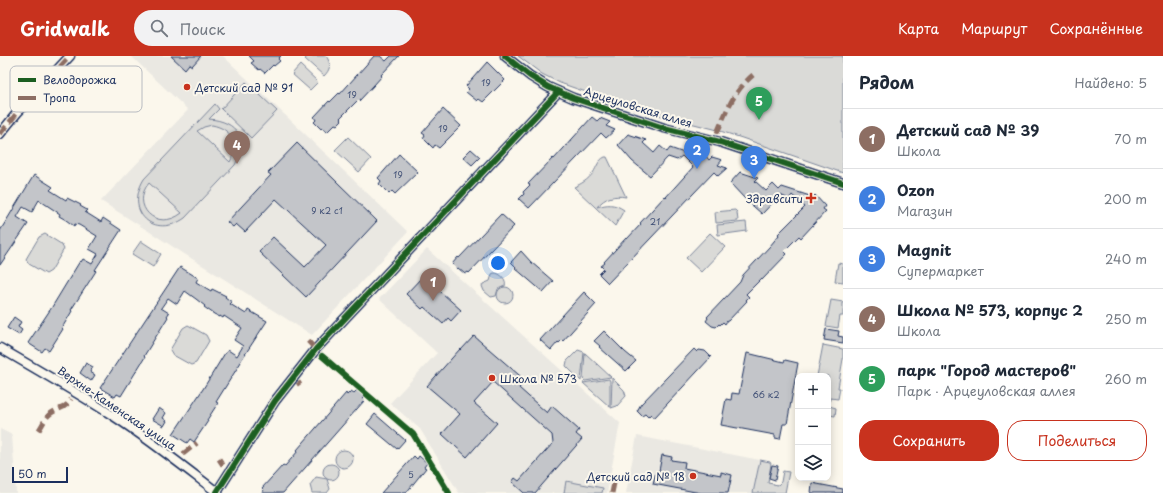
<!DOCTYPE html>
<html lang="ru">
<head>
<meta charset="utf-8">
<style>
	body { margin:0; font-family:"Playpen Sans",sans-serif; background:#f2f2f3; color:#1f2937 }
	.controls { position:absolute; right:12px; bottom:12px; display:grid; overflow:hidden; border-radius:8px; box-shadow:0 2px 10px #0003 }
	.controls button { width:36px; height:36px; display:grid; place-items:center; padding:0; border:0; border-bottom:1px solid #e0e1e3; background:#fff; color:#1f2937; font:20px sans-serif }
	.scale { position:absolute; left:12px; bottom:10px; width:56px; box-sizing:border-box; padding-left:4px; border:2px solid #1b2f5e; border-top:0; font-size:11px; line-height:14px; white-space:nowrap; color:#1b2f5e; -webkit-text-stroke:3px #fbf7ec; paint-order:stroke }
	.you { position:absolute; left:498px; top:207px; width:14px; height:14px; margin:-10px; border:3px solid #fff; border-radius:50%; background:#1a73e8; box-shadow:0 0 0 6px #1a73e833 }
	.badge { display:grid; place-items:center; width:26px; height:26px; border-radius:50%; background:#c8321e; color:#fff; font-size:13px; font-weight:700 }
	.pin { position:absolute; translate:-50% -33px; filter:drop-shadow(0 1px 2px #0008) }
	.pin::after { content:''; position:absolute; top:21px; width:14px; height:12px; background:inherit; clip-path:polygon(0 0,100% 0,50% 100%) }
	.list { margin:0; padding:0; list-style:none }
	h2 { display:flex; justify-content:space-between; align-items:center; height:52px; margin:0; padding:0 16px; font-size:17px }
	h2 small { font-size:13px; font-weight:400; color:#747a83 }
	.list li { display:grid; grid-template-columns:26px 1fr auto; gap:12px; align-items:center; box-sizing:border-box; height:60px; padding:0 16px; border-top:1px solid #e0e1e3 }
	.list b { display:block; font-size:15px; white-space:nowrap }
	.list p { margin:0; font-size:13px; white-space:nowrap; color:#747a83 }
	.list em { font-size:13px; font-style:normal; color:#747a83 }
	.actions { display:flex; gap:8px; padding:12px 16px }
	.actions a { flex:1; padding:9px 0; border:1px solid #c8321e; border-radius:16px; text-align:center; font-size:14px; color:#c8321e }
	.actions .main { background:#c8321e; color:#fff }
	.icon { flex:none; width:22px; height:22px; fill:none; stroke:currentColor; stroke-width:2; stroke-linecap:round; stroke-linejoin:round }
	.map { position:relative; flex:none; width:843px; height:437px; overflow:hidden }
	header { display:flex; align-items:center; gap:24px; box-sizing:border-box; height:56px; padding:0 20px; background:#c8321e; color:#fff }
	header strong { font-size:19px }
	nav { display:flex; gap:22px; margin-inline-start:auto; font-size:14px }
	.search { width:280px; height:36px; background:#f2f2f3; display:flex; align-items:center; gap:10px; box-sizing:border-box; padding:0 14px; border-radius:22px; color:#747a83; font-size:15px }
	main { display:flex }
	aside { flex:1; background:#fff }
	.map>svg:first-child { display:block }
	.built { fill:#eae8e2 }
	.green { fill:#dadad7; stroke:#7a849a; fill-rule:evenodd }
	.building { fill:#c3c5c9; stroke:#1b2f5e }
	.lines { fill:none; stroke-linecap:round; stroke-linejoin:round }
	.street-casing { stroke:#1b2f5e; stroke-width:11 }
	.street { stroke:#fbf7ec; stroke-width:8 }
	.quiet { stroke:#8d6e63; stroke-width:5; stroke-dasharray:10 5; stroke-linecap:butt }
	.cycleway-casing { stroke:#fbf7ec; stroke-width:8 }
	.cycleway { stroke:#1b5e20; stroke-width:6 }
	.poi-dot { fill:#c8321e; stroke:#fbf7ec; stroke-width:1.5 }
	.labels { text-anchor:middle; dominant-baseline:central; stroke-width:4; stroke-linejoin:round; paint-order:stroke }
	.number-label { font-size:9px; fill:#455479 }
	.poi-label { font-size:11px; fill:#1b2f5e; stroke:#fbf7ec; text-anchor:start }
	.street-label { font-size:11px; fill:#1b2f5e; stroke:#fbf7ec }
	.key { fill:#fbf7ec; stroke:#b8bbc1; stroke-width:1 }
	.key-label { font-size:11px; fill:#1b2f5e }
</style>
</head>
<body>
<header>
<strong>Gridwalk</strong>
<div class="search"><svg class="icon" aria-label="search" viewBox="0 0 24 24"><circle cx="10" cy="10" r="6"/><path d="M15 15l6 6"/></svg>Поиск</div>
<nav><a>Карта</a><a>Маршрут</a><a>Сохранённые</a></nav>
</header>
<main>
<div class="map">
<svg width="843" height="437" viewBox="0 0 843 437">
	<rect width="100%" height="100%" fill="#fbf7ec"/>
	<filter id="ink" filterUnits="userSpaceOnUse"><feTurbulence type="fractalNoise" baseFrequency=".025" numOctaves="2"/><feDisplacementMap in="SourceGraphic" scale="8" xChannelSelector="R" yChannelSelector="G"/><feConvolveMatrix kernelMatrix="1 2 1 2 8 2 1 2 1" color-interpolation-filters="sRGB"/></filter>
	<g filter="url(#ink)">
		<g class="built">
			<path d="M131,0H223L408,176L312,279L101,145L188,54Z"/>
			<path d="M427,193L620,367L607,437H459L420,373L390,347L437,297L379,243Z"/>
			<path d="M0,373L12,379L16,437H0Z"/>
			<path d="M637,380L760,404L753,437H626Z"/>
		</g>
		<g class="green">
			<path d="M308,0H326C332,8 330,14 324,20L305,3Z"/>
			<path d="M518,0H843V117L742,82L714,73L638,54L560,27L542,18Z"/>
			<path d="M300,9L318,26L310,34L292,18Z"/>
			<path d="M246,26L277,55L251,82L221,53Z"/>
			<path d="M215,48L219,53L209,63C237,65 250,84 235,109L185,162C154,184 124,156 144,123ZM212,69C232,73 240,88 230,106L197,75L204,71ZM149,127L182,157C156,177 130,149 149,127Z"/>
			<path d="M348,81L371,103L359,116L335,94Z"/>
			<path d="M605,101H607L626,141C614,139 605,141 597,151C607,148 614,147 624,154L615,170L574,131C581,128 588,124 593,117C597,111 598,104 605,101Z"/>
			<path d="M735,154L737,156L738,165L716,167L715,156Z"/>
			<path d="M746,166L747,175L718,179L717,169Z"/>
			<path d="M710,177L725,191L701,216L686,202Z"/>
			<path d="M45,178L61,188L64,193L51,215L46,218L29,208L26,203L39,181Z"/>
			<path d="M141,185L161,198L153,211L132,198Z"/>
			<path d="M838,207L843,208V226L835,225Z"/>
			<path d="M494,217C501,217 507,224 505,230L498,233L496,240L491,241L484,235L482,230L483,228L490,225L492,218Z"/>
			<circle cx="505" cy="239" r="8"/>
			<path d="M831,244L843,246V260H840L838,272L826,270Z"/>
			<path d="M188,269L206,279L209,285L196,307L191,309L173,299L170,294L183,272Z"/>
			<path d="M823,289L843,293V303L838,332H840L838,343L830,342L829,350L836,352L835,360L829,359L828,362V320H817Z"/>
			<path d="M578,294L584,296L581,325L566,310L567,305Z"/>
			<path d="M585,297L611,321L585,325L583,323Z"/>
			<path d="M612,322L624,334L626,340L617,350L611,352Z"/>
			<path d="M609,323L610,325V351L583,327Z"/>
			<circle cx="344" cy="403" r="9"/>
			<path d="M760,404L770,406L771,408L768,427L778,429L781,426L783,415L789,416L785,437H753Z"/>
			<circle cx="331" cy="416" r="8"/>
			<path d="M316,421L327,423L330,433L327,437H312L310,429Z"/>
			<path d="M566,425L603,432L602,437H564Z"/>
		</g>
		<g class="building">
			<path d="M171,0H201L192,10L189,8L185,13Z"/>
			<path d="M249,0H281L278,3L280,5L274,10L273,9L265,17L260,13L259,14L251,7L254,5Z"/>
			<path d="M374,0H380L386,5L391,0H399L381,19L382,20L374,29L359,45L358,44L340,62L342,64L337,69L335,68L327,76L322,72L321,73L314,66L316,64L314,61L329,45L330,46L339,37L340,38Z"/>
			<path d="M487,6L505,24L483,46L479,43L477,45L466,36L469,33L466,30Z"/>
			<path d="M443,53L461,70L439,92L435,89L433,92L423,82L425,79L422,77Z"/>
			<path d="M592,61L597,65L600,62L610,66L606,70L615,74L606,82L601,77L529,152L519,143L524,138L523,136L530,129L528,128L553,102L554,103Z"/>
			<path d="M628,78L646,84L643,87L654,97L660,90L667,96L670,92L701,103L705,99L709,104L712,101L722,104L718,109L727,112L718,120L714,116L608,227L599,218L604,213L601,210L605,207L604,206L626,182L627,183L641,168L640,167L665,140L666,141L693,111L682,100L677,104L668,101L650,120L632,105L618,89Z"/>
			<path d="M297,87L377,165L306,241L259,196L273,181L305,211L326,189L276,143L245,176L236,168L233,171L227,166L271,119L268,117Z"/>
			<path d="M471,93L480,101L472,109L463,101Z"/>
			<path d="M399,98L418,116L395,138L392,135L389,138L379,128L381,125L378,122Z"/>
			<path d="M740,116L758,122L755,125L766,135L773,128L779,134L782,131L813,141L815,139L825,150L823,153L826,155L801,182L799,180L784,195L787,198L762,224L761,223L746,238L749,241L746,244L747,245L728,265H727L725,268L723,266L720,269L719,268L716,271L712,270L706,265L708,262L707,261L740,226L743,219L770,190L779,179L778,178L805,151L792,139L789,143L780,139L762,158L745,143L730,127Z"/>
			<path d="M34,119L53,131L50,134L66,144L67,142L81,149L80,150L87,154L85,156L101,166L103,162L121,174L95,214L96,215L71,254L72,255L62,272L63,273L49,295L45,292L42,296L28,287L52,251L80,205L81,206L83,203L92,208L98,198L89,193L97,180L79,169L75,168L74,170L66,164L59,160L60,158L39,144L32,156L23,151L17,161L28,168L0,209V175Z"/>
			<path d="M501,158L514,170L469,217L468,216L465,218L458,212L457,213L452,208L458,201L459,202Z"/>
			<path d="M521,195L531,206L553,225L543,236L515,212L516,211L511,206Z"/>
			<path d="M180,211L198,222L196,226L211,235L212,233L226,240L225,241L232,246L230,248L246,258L248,254L267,265L240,306H241L216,346L218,347L207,364L208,365L194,386L190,383L187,387L173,378L203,333L225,297H226L228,294L237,300L243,290L234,284L242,272L224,260L223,262L220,260V261L214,258L204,251L205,250L196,243L185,235L177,248L168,242L161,252L169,257L167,260L168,261L144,300L145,301L121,340L117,338L115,341L100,332Z"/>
			<path d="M423,220L461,254L451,265L448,262L443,268L424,251L422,253L406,238Z"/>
			<path d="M584,236L596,248L563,285L562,284L559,287L558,286L551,294L540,284Z"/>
			<path d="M14,261L21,266L18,271L22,274L19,279L7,272Z"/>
			<path d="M826,273L839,275L838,280L843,281V287L824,284Z"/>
			<path d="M604,275L625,296L636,305L626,315L599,291L600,290L594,285Z"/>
			<path d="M474,280L526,325L519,332L547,357L552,350L579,374L576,378L582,383L535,437H524L512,426L515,422L519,425L553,387L552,379L493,326L474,347L497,367L467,401L442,378L460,358L427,330L460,293L461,294Z"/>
			<path d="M694,293L697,296L699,294L705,295L711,301L654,362L651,358L648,361L645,358L642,360L637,355L641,348Z"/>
			<path d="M747,297L784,306L785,304L798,307L787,368H783L780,383L775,382V379L721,369L726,343L731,344L732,337L739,338Z"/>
			<path d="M86,307L93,311L90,316L95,319L91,325L80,317Z"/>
			<path d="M357,334L365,341L363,343L364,345L283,437H262L264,434L262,432L283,409L285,410L292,402L298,395L297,394L346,337L347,339L351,335L354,337Z"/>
			<path d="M159,352L166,357L163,362L167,365L164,370L152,363Z"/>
			<path d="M375,358L405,384L397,393L367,368Z"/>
			<path d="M662,399L672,401L671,404L685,406L684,412L721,419V416L732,419L728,437H701L653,428L656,415H659Z"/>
			<path d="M414,400L417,403L419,400L427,407L424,411L426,412L406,437H381Z"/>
			<path d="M772,409L778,410L775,424L769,422Z"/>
			<path d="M812,427L843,433V437H811Z"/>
		</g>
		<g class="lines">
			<g class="street-casing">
				<g id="street">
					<path d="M505,0L530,20L548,31L573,42L664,72L720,86L843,127"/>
					<path d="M0,78L17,57L70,0"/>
					<path d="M0,292C38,314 76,336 112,359C149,383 183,410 218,437"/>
					<path d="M217,436L275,345L316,293L558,36"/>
				</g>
			</g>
			<use href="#street" class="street"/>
			<g class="quiet">
				<path d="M717,77C727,54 733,36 753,19"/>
				<path d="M0,78L17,57L70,0"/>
				<path d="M308,285L318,296"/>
				<path d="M298,326L300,329"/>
				<path d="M39,374C43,368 45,362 50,358C59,351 65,354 71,343"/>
				<path d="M183,398L197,387"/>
				<path d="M219,403L223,409"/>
				<path d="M612,437L614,427"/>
			</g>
			<g class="cycleway-casing">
				<g id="cycleway">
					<path d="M505,0L530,20L548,31L573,42L664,72L720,86L843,127"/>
					<path d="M322,300L413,378L449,437"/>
					<path d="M217,436L275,345L316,293L558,36"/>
				</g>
			</g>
			<use href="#cycleway" class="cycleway"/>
		</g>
	</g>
	<g class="poi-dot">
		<circle cx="187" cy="31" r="4"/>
		<path d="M809 136h4v4h4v4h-4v4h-4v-4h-4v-4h4z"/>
		<circle cx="492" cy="322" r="4"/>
		<circle cx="693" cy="420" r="4"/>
	</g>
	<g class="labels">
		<g class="number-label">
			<text x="486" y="26">19</text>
			<text x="352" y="38">19</text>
			<text x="443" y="72">19</text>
			<text x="398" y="118">19</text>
			<text x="327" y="154">9 к2 с1</text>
			<text x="655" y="165">21</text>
			<text x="766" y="338">66 к2</text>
			<text x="411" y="418">5</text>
		</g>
		<g class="poi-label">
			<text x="195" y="31">Детский сад № 91</text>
			<text x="803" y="142" text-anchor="end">Здравсити</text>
			<text x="500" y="322">Школа № 573</text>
			<text x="685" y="420" text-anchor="end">Детский сад № 18</text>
		</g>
		<g class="street-label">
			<text transform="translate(638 51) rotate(17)">Арцеуловская аллея</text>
			<text transform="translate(117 352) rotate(34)">Верхне-Каменская улица</text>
		</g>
	</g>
	<rect x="10" y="10" width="132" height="46" rx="6" class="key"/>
	<rect x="18" y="22" width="18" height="4" fill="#1b5e20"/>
	<rect x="18" y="40" width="18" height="4" fill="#8d6e63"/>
	<g class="key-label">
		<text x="43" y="28">Велодорожка</text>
		<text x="43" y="46">Тропа</text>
	</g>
</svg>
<div class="controls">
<button>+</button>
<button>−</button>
<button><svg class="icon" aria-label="layers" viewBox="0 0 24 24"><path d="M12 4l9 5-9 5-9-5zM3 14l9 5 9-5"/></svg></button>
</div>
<div class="scale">50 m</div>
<div class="you"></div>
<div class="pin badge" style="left:433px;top:245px;background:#8d6e63">1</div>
<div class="pin badge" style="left:697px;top:113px;background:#3f7fe0">2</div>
<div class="pin badge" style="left:754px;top:123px;background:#3f7fe0">3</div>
<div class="pin badge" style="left:237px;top:108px;background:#8d6e63">4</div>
<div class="pin badge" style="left:759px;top:64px;background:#2e9e5b">5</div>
</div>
<aside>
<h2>Рядом<small>Найдено: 5</small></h2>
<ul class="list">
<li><span class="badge" style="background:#8d6e63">1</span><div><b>Детский сад № 39</b><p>Школа</p></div><em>70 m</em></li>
<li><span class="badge" style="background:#3f7fe0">2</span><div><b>Ozon</b><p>Магазин</p></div><em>200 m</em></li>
<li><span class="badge" style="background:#3f7fe0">3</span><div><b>Magnit</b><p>Супермаркет</p></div><em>240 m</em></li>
<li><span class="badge" style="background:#8d6e63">4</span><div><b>Школа № 573, корпус 2</b><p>Школа</p></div><em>250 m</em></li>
<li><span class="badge" style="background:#2e9e5b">5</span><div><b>парк &quot;Город мастеров&quot;</b><p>Парк · Арцеуловская аллея</p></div><em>260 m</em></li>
</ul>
<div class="actions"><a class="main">Сохранить</a><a>Поделиться</a></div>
</aside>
</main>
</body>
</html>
